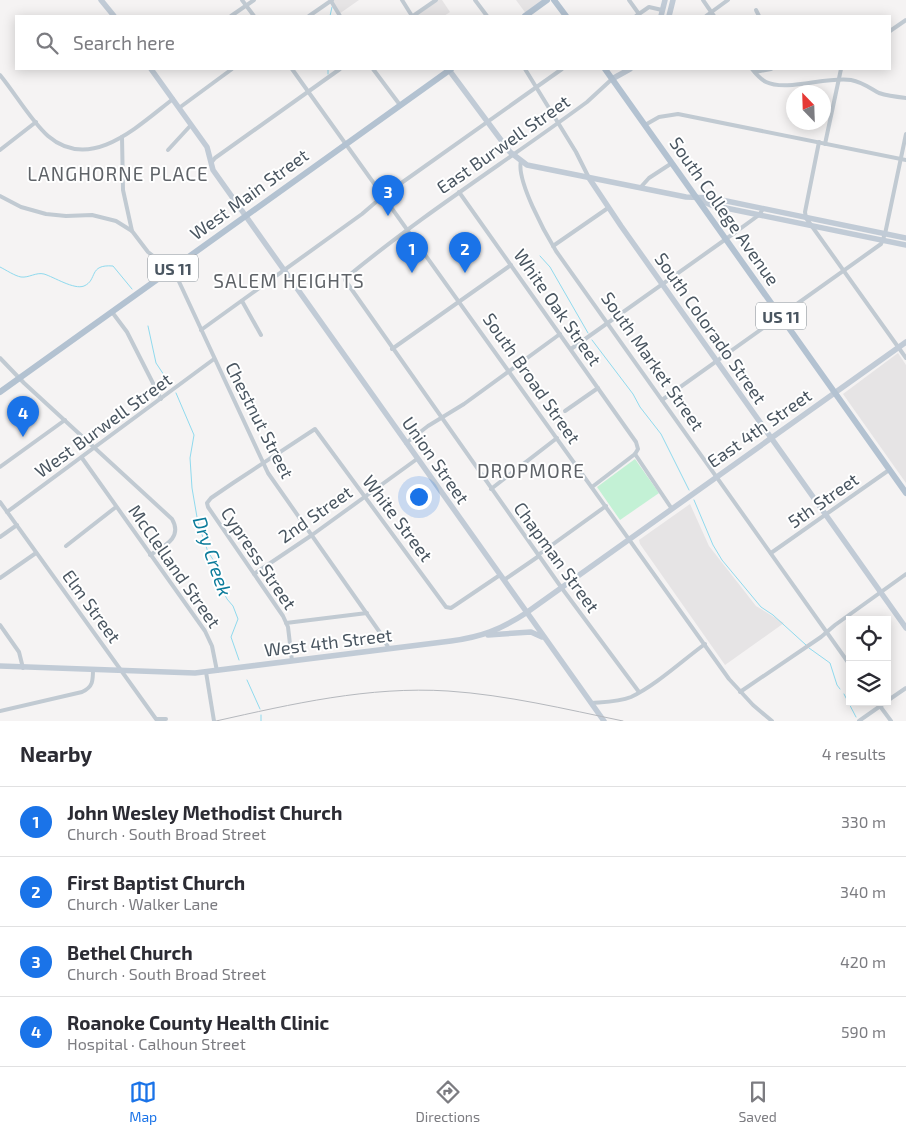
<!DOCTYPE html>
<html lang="en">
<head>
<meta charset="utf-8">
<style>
	body { margin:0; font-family:"Exo 2",sans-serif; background:#f2f2f3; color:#2b2b33 }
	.controls { position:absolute; right:15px; bottom:15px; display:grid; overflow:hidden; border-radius:0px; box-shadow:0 2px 12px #0003 }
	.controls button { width:45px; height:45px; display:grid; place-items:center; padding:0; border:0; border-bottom:1px solid #e1e1e2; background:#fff; color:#2b2b33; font:25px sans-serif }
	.compass { position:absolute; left:786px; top:85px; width:45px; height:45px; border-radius:50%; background:#fff; box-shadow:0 2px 12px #0003; rotate:337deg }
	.you { position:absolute; left:418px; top:496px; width:18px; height:18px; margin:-12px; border:4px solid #fff; border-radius:50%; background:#1a73e8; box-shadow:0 0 0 8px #1a73e833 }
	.badge { display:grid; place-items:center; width:32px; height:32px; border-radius:50%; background:#1a73e8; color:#fff; font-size:16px; font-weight:700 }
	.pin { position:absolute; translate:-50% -41px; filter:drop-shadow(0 1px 2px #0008) }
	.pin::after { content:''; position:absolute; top:26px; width:18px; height:15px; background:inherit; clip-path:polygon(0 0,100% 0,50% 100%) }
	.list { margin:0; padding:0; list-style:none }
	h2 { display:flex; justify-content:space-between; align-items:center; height:65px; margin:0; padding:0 20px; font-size:21px }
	h2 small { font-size:16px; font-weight:400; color:#7c7c81 }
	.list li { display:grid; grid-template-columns:32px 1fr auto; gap:15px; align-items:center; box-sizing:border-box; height:70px; padding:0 20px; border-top:1px solid #e1e1e2 }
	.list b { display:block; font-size:19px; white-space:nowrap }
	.list p { margin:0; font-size:16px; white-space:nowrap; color:#7c7c81 }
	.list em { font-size:16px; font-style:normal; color:#7c7c81 }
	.icon { flex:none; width:28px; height:28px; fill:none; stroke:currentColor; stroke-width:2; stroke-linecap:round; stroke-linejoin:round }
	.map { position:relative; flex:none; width:906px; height:721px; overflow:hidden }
	.search { position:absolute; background:#fff; box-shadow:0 2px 12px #0003; left:15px; right:15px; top:15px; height:55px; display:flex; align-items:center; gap:12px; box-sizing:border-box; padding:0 18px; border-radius:0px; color:#7c7c81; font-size:19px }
	.sheet { height:345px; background:#fff }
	nav { display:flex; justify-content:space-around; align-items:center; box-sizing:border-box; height:70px; border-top:1px solid #e1e1e2; background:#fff; font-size:14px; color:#7c7c81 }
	nav a { display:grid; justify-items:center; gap:2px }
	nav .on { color:#1a73e8 }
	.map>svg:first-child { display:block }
	.education { fill:#e6e4e5 }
	.green { fill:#c3f1d5 }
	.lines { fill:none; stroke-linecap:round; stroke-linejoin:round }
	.stream { stroke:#90daee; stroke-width:1 }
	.street { stroke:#c1cad2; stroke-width:4 }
	.secondary { stroke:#c1cbd6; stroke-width:5.5 }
	.primary { stroke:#b3c2d1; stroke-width:6 }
	.rail { stroke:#b5b8bd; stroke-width:1 }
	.labels { text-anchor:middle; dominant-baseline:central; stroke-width:4; stroke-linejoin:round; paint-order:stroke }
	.shield { fill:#fff; stroke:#808990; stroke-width:1 }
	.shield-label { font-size:16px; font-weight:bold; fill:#4a5661 }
	.street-label { font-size:18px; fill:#4a5661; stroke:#fff }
	.neighbourhood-label { font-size:19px; letter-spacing:1px; fill:#5f6368; stroke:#fff }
	.water-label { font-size:19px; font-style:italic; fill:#0c7c9b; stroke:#fff }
</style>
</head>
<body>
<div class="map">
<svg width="906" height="721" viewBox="0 0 906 721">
	<rect width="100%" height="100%" fill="#f5f3f3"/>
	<g class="education">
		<path d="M332,0H359L339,14Z"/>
		<path d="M436,0H442L450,12L444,16H413Z"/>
		<path d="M516,0H547L527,15Z"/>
		<path d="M898,353L906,365V483L843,394Z"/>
		<path d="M690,504L709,546L756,606L784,623L725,665L640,544L639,540Z"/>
	</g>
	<path class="green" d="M635,459L659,493L620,520L597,487Z"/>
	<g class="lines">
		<g class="stream">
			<path d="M330,16L332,7"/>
			<path d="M328,74V69"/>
			<path d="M540,256L550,267L588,333"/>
			<path d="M0,267C6,270 15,276 21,277C29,278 36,272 44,274C54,277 74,290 84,286C98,280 88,264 113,266L132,289"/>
			<path d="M148,326L156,363L170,384"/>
			<path d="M592,340L633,394L640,407L661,434L689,490"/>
			<path d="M176,393L194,435L190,458L192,488L198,523L208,552L218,567L220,575V585L227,599L233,606L238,619L231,637L239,660"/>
			<path d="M694,500L713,545L722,560L761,607L773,615L806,645"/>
			<path d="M809,648L830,663L837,685L840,689"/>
			<path d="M247,680L260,709"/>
			<path d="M844,694L856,717"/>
			<path d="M261,721V715"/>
		</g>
		<g class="street">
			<path d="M242,0L254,16"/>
			<path d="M402,0L412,16"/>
			<path d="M475,0L487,16"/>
			<path d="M629,0L639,14"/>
			<path d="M703,0L714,16"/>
			<path d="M331,1L340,16"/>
			<path d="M756,10L759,16"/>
			<path d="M231,16L254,0"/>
			<path d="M309,16L332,0"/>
			<path d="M413,16L436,0"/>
			<path d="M636,16L649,7L662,10"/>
			<path d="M706,16L728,0"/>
			<path d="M890,31L906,20"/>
			<path d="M292,69L729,679L753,705L772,721"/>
			<path d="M373,69L400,105"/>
			<path d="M525,69L576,152L589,178"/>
			<path d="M752,69C756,74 760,79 766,82C787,92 827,76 851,80C862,82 870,88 879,93C888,96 897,97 906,98"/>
			<path d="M755,72L771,69"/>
			<path d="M0,75C15,93 31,121 48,136C91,173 139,125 173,99"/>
			<path d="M612,79L587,102C507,161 423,214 347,277L345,280L561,587L639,692"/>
			<path d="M179,108L232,69"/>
			<path d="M645,125L659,117L678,114L906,160"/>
			<path d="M122,137L123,190L132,231"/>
			<path d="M819,142L805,212L806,218L906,358"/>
			<path d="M825,144L841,69"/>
			<path d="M0,150L36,122"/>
			<path d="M168,150L191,125"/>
			<path d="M521,161C516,180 545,233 556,251L850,665"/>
			<path d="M211,163L215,158L340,69"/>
			<path d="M640,188L649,178L672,163"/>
			<path d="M459,192L636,442L638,449L635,454L592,487"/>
			<path d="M0,196L21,207L46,214L66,216L92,215L116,221L132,231L148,252L175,273L268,473L381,634L389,649"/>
			<path d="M553,246L608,208"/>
			<path d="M242,301L261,335"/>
			<path d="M112,312L127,332L161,399"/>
			<path d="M201,330L362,214L383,196L562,69"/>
			<path d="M392,349L511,265"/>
			<path d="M571,349L726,239L759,215L763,209"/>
			<path d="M0,358L24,383L172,519C183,538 164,546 150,555"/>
			<path d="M662,400L881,244L885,234L906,134"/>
			<path d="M565,411L598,388"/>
			<path d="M406,443L428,426L464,404L560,334"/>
			<path d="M635,454L672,509"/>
			<path d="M82,458L205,631L212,646L217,671"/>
			<path d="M0,467L65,420"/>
			<path d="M491,489L557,438"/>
			<path d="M0,502L156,719H166"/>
			<path d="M7,512L214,359"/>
			<path d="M0,537L17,525"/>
			<path d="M66,546L116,507"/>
			<path d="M771,553L889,470"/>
			<path d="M538,555L606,506"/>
			<path d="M254,574L312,535L417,459"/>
			<path d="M0,578L36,553"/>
			<path d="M504,580L539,556"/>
			<path d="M286,623L367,613"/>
			<path d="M0,625L19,652L23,668"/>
			<path d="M292,661L288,627L283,616L208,507L207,503L211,498L233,483L315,429L446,607L451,608L457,604L500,575"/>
			<path d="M206,672L214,721"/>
			<path d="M740,692L821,637L835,625L906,574"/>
			<path d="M887,701L906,688"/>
			<path d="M877,702L891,721"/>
			<path d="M592,703C605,702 619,702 631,697C655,686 683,660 705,644"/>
			<path d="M0,711L82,692C93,687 93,681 93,669"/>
			<path d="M859,721L886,702"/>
		</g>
		<g class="secondary">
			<path d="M101,0L114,16"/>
			<path d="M661,16L665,0"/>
			<path d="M669,16L673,0"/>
			<path d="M151,69L207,147L213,170L604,721"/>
			<path d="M449,70L510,152L527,165L686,197L712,198L906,238"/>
			<path d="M612,79L630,69"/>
			<path d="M589,178L621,226L906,628"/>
			<path d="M700,200L711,205L906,245"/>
			<path d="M488,635L531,632L542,637"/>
			<path d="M0,666L195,673L451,641C481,637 500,630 526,613L906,342"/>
		</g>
		<g class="primary">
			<path d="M554,0L566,16"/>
			<path d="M525,16L547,0"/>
			<path d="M605,69L906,493"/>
			<path d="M0,392L451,69"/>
		</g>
		<path class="rail" d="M216,721C292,704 369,686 448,691C507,695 565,709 623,721"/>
	</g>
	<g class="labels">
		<g class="shield">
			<rect x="148" y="254.5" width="50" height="27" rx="4"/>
			<rect x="756" y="302.5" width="50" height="27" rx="4"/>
		</g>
		<g class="shield-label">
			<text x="173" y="268">US 11</text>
			<text x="781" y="316">US 11</text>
		</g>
		<g class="street-label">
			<text transform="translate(503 144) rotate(-35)">East Burwell Street</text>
			<text transform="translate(249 194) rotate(-36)">West Main Street</text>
			<text transform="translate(725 211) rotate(55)">South College Avenue</text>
			<text transform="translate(558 307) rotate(55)">White Oak Street</text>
			<text transform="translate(711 328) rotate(55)">South Colorado Street</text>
			<text transform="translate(653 361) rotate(55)">South Market Street</text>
			<text transform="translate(532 378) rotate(55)">South Broad Street</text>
			<text transform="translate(260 420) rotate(63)">Chestnut Street</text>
			<text transform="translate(103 425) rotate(-36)">West Burwell Street</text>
			<text transform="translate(759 428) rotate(-35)">East 4th Street</text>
			<text transform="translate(436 460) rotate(55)">Union Street</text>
			<text transform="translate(823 500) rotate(-35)">5th Street</text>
			<text transform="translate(315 514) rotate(-35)">2nd Street</text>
			<text transform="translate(398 518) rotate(53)">White Street</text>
			<text transform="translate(557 557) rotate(54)">Chapman Street</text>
			<text transform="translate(259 558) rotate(56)">Cypress Street</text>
			<text transform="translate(175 566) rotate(55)">McClelland Street</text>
			<text transform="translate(92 606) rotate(54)">Elm Street</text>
			<text transform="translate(328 642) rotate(-7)">West 4th Street</text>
		</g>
		<g class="neighbourhood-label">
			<text x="118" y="173">LANGHORNE PLACE</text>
			<text x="289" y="280">SALEM HEIGHTS</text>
			<text x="531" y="470">DROPMORE</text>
		</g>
		<g class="water-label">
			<text transform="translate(213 556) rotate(71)">Dry Creek</text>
		</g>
	</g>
</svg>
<div class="controls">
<button><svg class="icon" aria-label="locate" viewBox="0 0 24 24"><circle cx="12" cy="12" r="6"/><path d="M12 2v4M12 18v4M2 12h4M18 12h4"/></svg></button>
<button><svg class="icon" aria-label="layers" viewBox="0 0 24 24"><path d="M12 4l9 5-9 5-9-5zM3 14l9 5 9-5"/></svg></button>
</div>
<svg class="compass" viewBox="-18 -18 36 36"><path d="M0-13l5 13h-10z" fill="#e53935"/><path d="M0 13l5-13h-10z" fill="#7c7c81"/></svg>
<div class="you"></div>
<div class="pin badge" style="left:412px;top:273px">1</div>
<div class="pin badge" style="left:465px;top:273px">2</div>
<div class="pin badge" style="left:388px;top:216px">3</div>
<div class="pin badge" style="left:23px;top:437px">4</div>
<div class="search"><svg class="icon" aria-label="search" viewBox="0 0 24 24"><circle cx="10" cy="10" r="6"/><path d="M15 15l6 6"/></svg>Search here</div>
</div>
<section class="sheet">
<h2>Nearby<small>4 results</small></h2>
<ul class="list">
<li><span class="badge">1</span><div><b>John Wesley Methodist Church</b><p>Church · South Broad Street</p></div><em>330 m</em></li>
<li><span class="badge">2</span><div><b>First Baptist Church</b><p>Church · Walker Lane</p></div><em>340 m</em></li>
<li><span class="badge">3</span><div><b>Bethel Church</b><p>Church · South Broad Street</p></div><em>420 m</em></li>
<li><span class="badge">4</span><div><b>Roanoke County Health Clinic</b><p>Hospital · Calhoun Street</p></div><em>590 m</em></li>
</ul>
</section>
<nav>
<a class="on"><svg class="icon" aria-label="map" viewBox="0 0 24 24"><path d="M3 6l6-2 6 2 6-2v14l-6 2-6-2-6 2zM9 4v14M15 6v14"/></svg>Map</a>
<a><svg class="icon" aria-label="directions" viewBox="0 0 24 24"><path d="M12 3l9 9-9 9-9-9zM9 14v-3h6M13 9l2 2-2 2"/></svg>Directions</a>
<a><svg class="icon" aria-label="saved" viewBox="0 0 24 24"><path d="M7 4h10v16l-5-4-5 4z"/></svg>Saved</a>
</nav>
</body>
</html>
